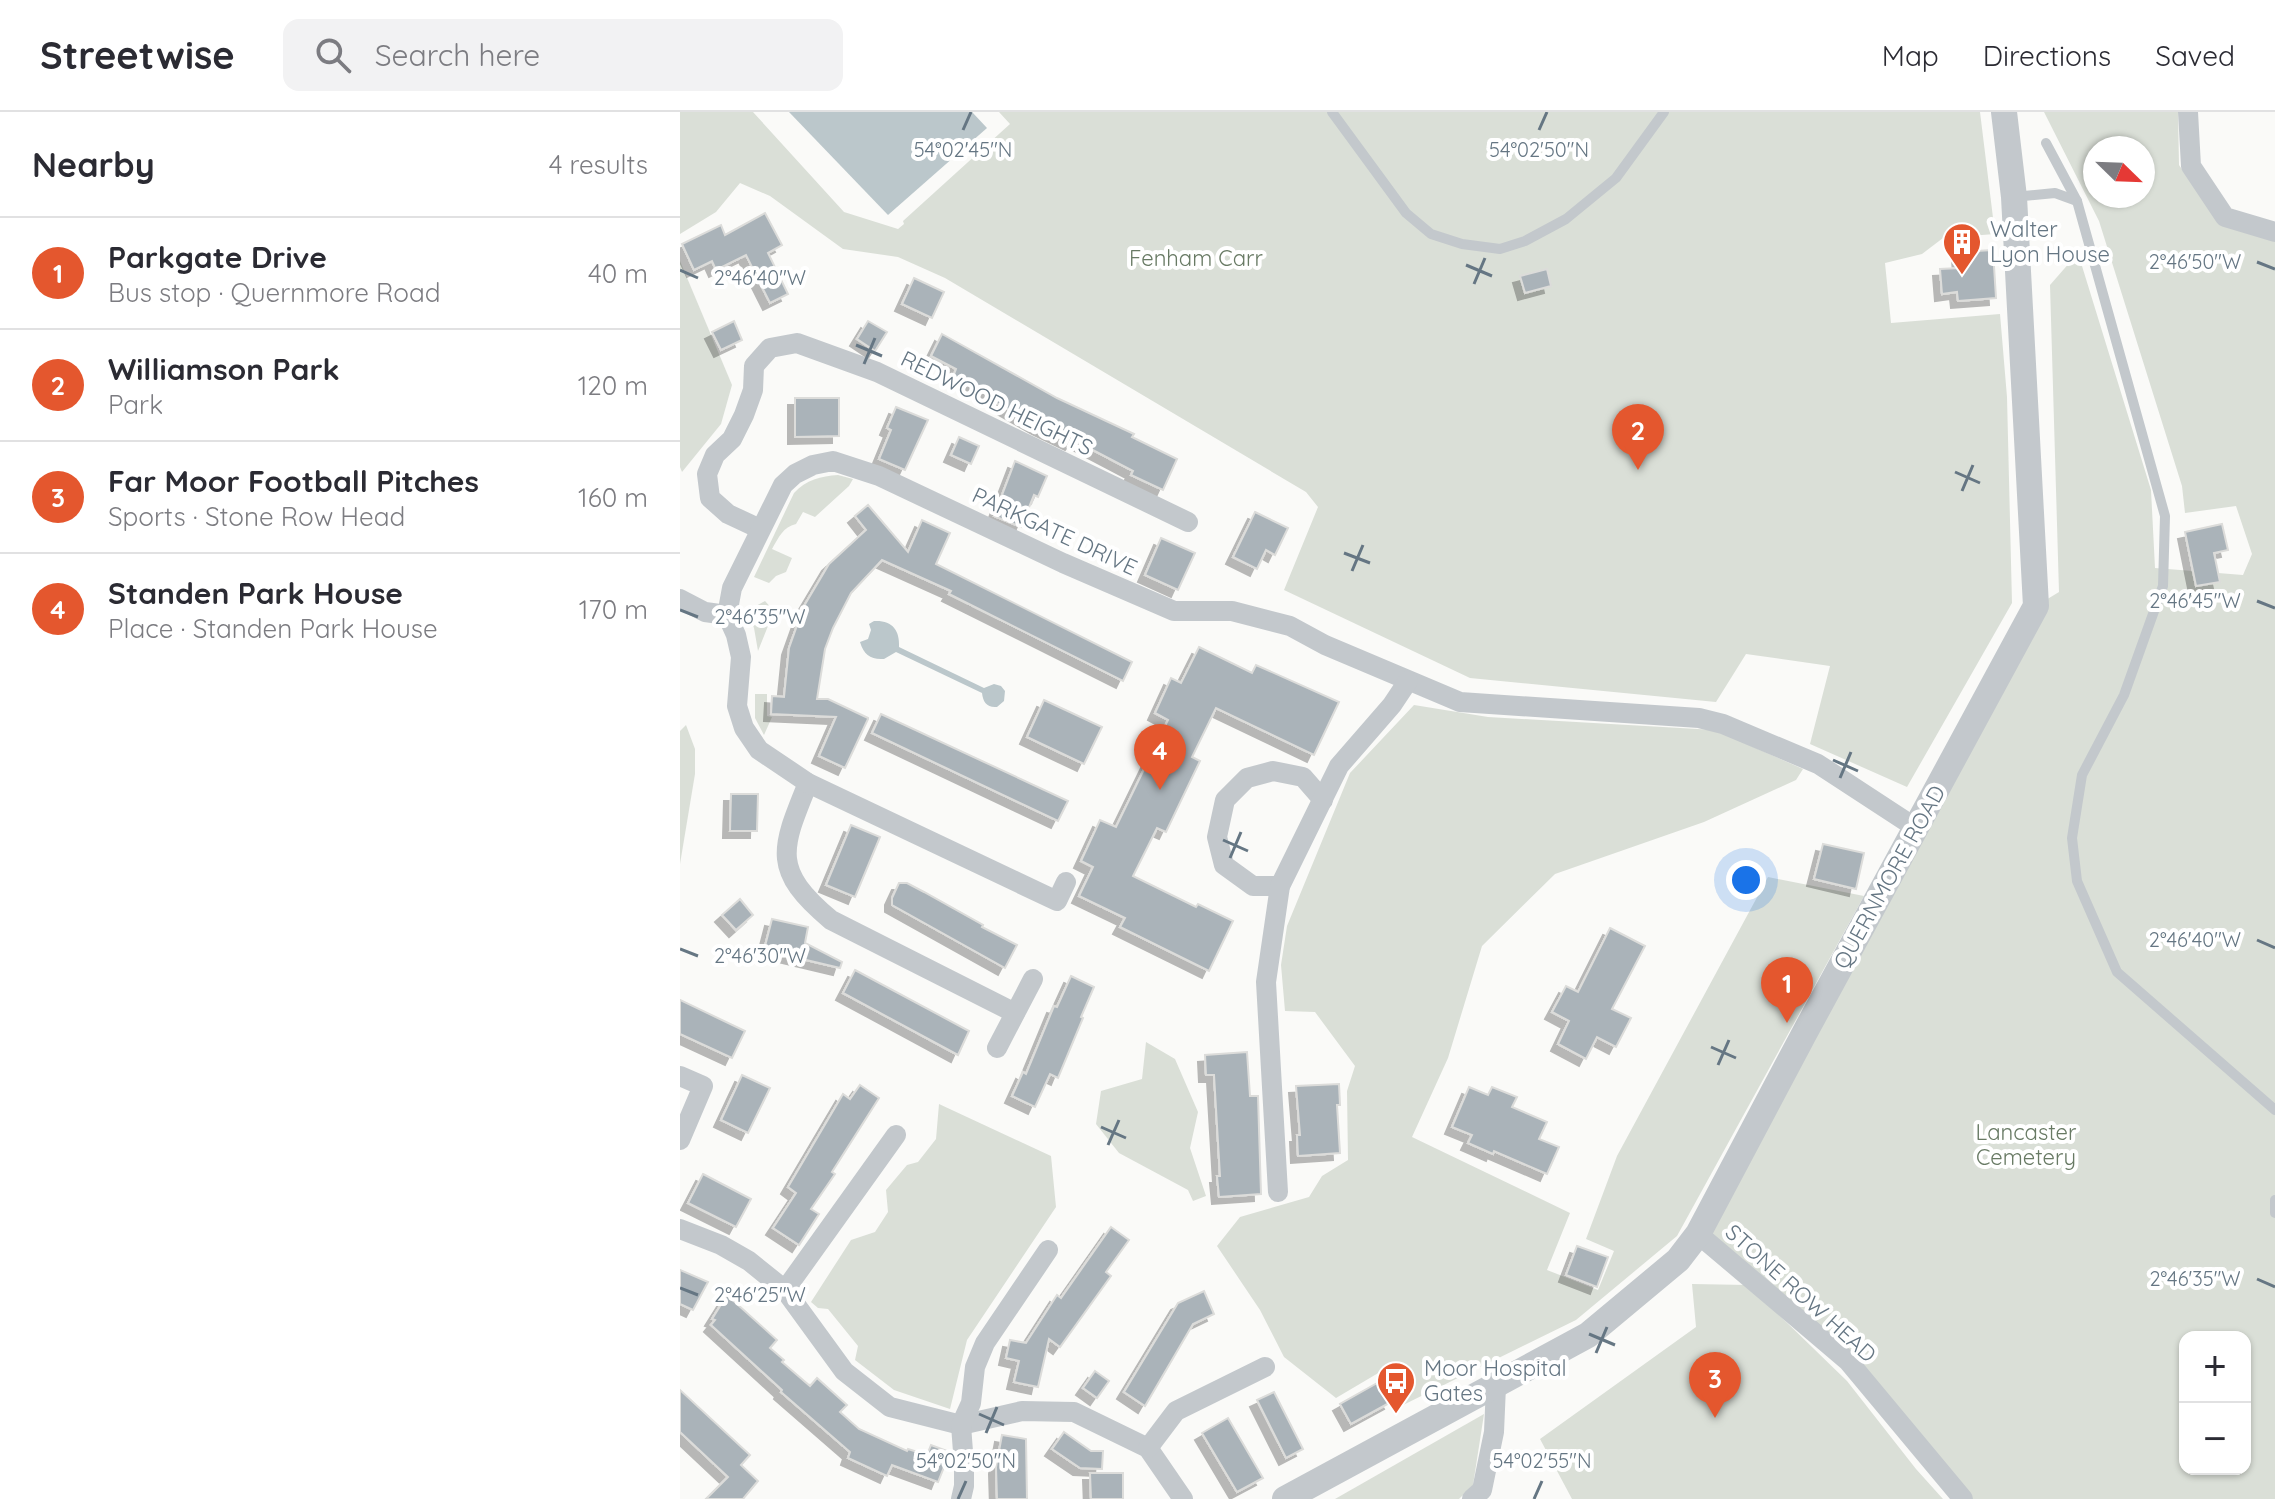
<!DOCTYPE html>
<html lang="en">
<head>
<meta charset="utf-8">
<style>
	body { margin:0; font-family:Quicksand,sans-serif; background:#f2f2f3; color:#2b2b33 }
	.controls { position:absolute; right:24px; bottom:24px; display:grid; overflow:hidden; border-radius:16px; box-shadow:0 2px 6px #0004 }
	.controls button { width:72px; height:72px; display:grid; place-items:center; padding:0; border:0; border-bottom:2px solid #e1e1e2; background:#fff; color:#2b2b33; font:40px sans-serif }
	.compass { position:absolute; left:1403px; top:24px; width:72px; height:72px; border-radius:50%; background:#fff; box-shadow:0 2px 6px #0004; rotate:113deg }
	.you { position:absolute; left:1066px; top:768px; width:28px; height:28px; margin:-20px; border:6px solid #fff; border-radius:50%; background:#1a73e8; box-shadow:0 0 0 12px #1a73e833 }
	.badge { display:grid; place-items:center; width:52px; height:52px; border-radius:50%; background:#e4572e; color:#fff; font-size:26px; font-weight:700 }
	.pin { position:absolute; translate:-50% -66px; filter:drop-shadow(0 2px 4px #0008) }
	.pin::after { content:''; position:absolute; top:42px; width:28px; height:24px; background:inherit; clip-path:polygon(0 0,100% 0,50% 100%) }
	.list { margin:0; padding:0; list-style:none }
	h2 { display:flex; justify-content:space-between; align-items:center; height:104px; margin:0; padding:0 32px; font-size:34px }
	h2 small { font-size:26px; font-weight:400; color:#7c7c81 }
	.list li { display:grid; grid-template-columns:52px 1fr auto; gap:24px; align-items:center; box-sizing:border-box; height:112px; padding:0 32px; border-top:2px solid #e1e1e2 }
	.list b { display:block; font-size:30px; white-space:nowrap }
	.list p { margin:0; font-size:26px; white-space:nowrap; color:#7c7c81 }
	.list em { font-size:26px; font-style:normal; color:#7c7c81 }
	.icon { flex:none; width:44px; height:44px; fill:none; stroke:currentColor; stroke-width:2; stroke-linecap:round; stroke-linejoin:round }
	.map { position:relative; flex:none; width:1595px; height:1387px; overflow:hidden }
	header { display:flex; align-items:center; gap:48px; box-sizing:border-box; height:112px; padding:0 40px; background:#fff; border-bottom:2px solid #e1e1e2 }
	header strong { font-size:38px }
	nav { display:flex; gap:44px; margin-inline-start:auto; font-size:28px }
	.search { width:560px; height:72px; background:#f2f2f3; display:flex; align-items:center; gap:20px; box-sizing:border-box; padding:0 28px; border-radius:16px; color:#7c7c81; font-size:30px }
	main { display:flex }
	aside { flex:1; background:#fff }
	.map>svg:first-child { display:block }
	.green { fill:#dadfd7; fill-rule:evenodd }
	.water { fill:#bbc7cb }
	.building { fill:#aab3b9; stroke:#dcdcda; stroke-width:2; filter:url(#shadow) }
	.lines { fill:none; stroke-linecap:round; stroke-linejoin:round }
	.service { stroke:#c3c8cc; stroke-width:10 }
	.minor { stroke:#c3c8cc; stroke-width:20 }
	.tertiary { stroke:#c3c8cc; stroke-width:26 }
	.ticks { fill:none; stroke:#657683; stroke-width:3 }
	.labels { text-anchor:middle; dominant-baseline:central; stroke-width:8; stroke-linejoin:round; paint-order:stroke }
	.poi-label { font-size:22px; fill:#657683; stroke:#fff; text-anchor:start }
	.park-label { font-size:22px; fill:#687a64; stroke:#fff }
	.street-label { font-size:22px; fill:#657683; stroke:#fff }
	.ticks-label { font-size:20px; text-anchor:middle; fill:#657683; stroke:#fff; stroke-width:8; stroke-linejoin:round; paint-order:stroke }
</style>
</head>
<body>
<header>
<strong>Streetwise</strong>
<div class="search"><svg class="icon" aria-label="search" viewBox="0 0 24 24"><circle cx="10" cy="10" r="6"/><path d="M15 15l6 6"/></svg>Search here</div>
<nav><a>Map</a><a>Directions</a><a>Saved</a></nav>
</header>
<main>
<aside>
<h2>Nearby<small>4 results</small></h2>
<ul class="list">
<li><span class="badge">1</span><div><b>Parkgate Drive</b><p>Bus stop · Quernmore Road</p></div><em>40 m</em></li>
<li><span class="badge">2</span><div><b>Williamson Park</b><p>Park</p></div><em>120 m</em></li>
<li><span class="badge">3</span><div><b>Far Moor Football Pitches</b><p>Sports · Stone Row Head</p></div><em>160 m</em></li>
<li><span class="badge">4</span><div><b>Standen Park House</b><p>Place · Standen Park House</p></div><em>170 m</em></li>
</ul>
</aside>
<div class="map">
<svg width="1595" height="1387" viewBox="0 0 1595 1387">
	<defs>
		<filter id="shadow"><feDropShadow dx="-7" dy="7" stdDeviation="0" flood-color="#0004"/></filter>
	</defs>
	<rect width="100%" height="100%" fill="#fafaf8"/>
	<g class="green">
		<path d="M0,0H73L164,100L218,117L224,112L223,109L330,12L319,0H1300L1315,122L1263,126L1242,142L1205,151L1211,211L1320,202L1327,285L1332,491L1227,675L1130,632L1150,554L1066,542L1036,590L790,566L604,478L638,395L626,380L265,166L218,145L163,137L90,84L60,71L36,100L0,122Z"/>
		<path d="M1364,0H1498L1499,53L1537,109L1595,127V1387H1283L1168,1249L1018,1122L1356,494L1379,480L1370,173L1398,141L1471,378L1475,456L1563,463L1572,442L1556,394L1505,401L1502,374L1419,109ZM1415,36H1463V84H1415ZM1505,1225H1565V1357H1505Z"/>
		<path d="M0,149L52,273L41,312L2,360L0,355Z"/>
		<path d="M158,363L173,367L169,374L135,405L123,400L116,412C103,415 99,425 92,437L112,446L106,460L96,464L89,471L74,465L114,381C126,368 141,364 158,363Z"/>
		<path d="M85,489L94,499L78,539L74,516L67,499Z"/>
		<path d="M75,582H87V604L92,605L84,623L75,606Z"/>
		<path d="M734,593L808,605L1035,618L1123,657L1116,668L1024,710L875,762L802,834L768,946L732,1025L890,1101L867,1158L918,1178L934,1139L906,1127L937,1044L1088,765L1184,784L997,1124L896,1208L719,1295L700,1260L656,1286L604,1245L580,1198L537,1134L560,1105L629,1085L642,1064L668,1048L667,979L675,954L635,900L605,899L601,853L607,814L670,661Z"/>
		<path d="M6,613L15,637V662L0,752V619Z"/>
		<path d="M466,930L495,947L518,1000L510,1036L526,1084L513,1089L508,1078L439,1041L416,1012L421,979L462,967Z"/>
		<path d="M259,992L371,1044L376,1095L287,1228L270,1297L214,1278L175,1248L178,1234L148,1197L138,1196L131,1190L171,1128L195,1120L208,1100L206,1078L227,1053L238,1050L256,1027Z"/>
		<path d="M1012,1172L1068,1173L1167,1269L1236,1357L1263,1387H892L860,1327L1016,1215Z"/>
		<path d="M804,1302L793,1373L779,1387H655Z"/>
	</g>
	<g class="water">
		<path d="M109,0H292L307,16L208,103Z"/>
		<path d="M194,509C212,508 220,518 219,535L304,576L314,572L321,574L325,579L324,589L317,595C307,596 303,590 302,581L216,540L204,547C191,548 184,543 180,530L188,527L191,518L189,512Z"/>
	</g>
	<g class="building">
		<path d="M85,101L102,133L88,141L108,182L90,191L66,143L36,158L32,149L14,158L2,132L41,113L45,123Z"/>
		<path d="M1313,138L1316,186L1278,189L1277,180L1262,182L1260,157L1280,156L1279,140Z"/>
		<path d="M867,157L871,174L845,181L840,164Z"/>
		<path d="M234,166L264,180L252,206L222,192Z"/>
		<path d="M54,209L62,228L41,238L32,220Z"/>
		<path d="M188,209L207,220L195,239L177,227Z"/>
		<path d="M262,222L377,286L454,322L452,325L497,347L483,378L451,363L453,359L394,328L392,331L359,315L315,290L317,287L273,265L276,257L251,244Z"/>
		<path d="M115,286H159V324L115,325Z"/>
		<path d="M216,295L248,308L225,358L199,347L211,318L207,316Z"/>
		<path d="M279,325L299,334L291,352L271,343Z"/>
		<path d="M335,349L367,364L358,385L354,383L341,415L314,404Z"/>
		<path d="M188,393L228,440L242,408L270,421L256,452L452,550L443,569L269,482L271,479L202,448L171,481L153,516L145,537L137,587H148L188,606V607L165,656L139,644L156,605L91,602L92,584L104,585L109,536L124,494L149,452L186,418L175,404Z"/>
		<path d="M575,400L608,416L595,443L586,438L577,457L553,445Z"/>
		<path d="M1542,412L1548,438L1534,441L1540,470L1516,474L1505,420Z"/>
		<path d="M481,426L515,441L498,478L465,463Z"/>
		<path d="M519,535L572,561L576,553L659,590L634,643L536,596L512,645L520,649L486,720L477,716L453,764L516,795L518,792L553,809L529,859L440,815L445,806L399,784L413,755L401,749L420,708L436,715L488,608L475,601L491,566L501,571Z"/>
		<path d="M364,588L422,615L404,652L347,625Z"/>
		<path d="M201,602L388,689L378,709L192,621Z"/>
		<path d="M51,682H78L77,719H50Z"/>
		<path d="M171,713L200,725L175,785L146,773Z"/>
		<path d="M1143,732L1184,741L1176,777L1134,767Z"/>
		<path d="M219,771H227L244,780L303,813L302,815L337,833L325,856L212,793V786Z"/>
		<path d="M60,787L73,803L56,818L42,803Z"/>
		<path d="M92,807L128,815L125,831L162,850L160,856L84,838Z"/>
		<path d="M930,816L965,834L932,897L951,906L936,935L917,925L906,947L878,932L889,909L872,900L886,874L898,880Z"/>
		<path d="M175,858L289,919L278,943L163,881Z"/>
		<path d="M391,864L414,875L401,905L403,906L378,966L370,962L355,995L332,984L343,960L346,962L374,894L377,895Z"/>
		<path d="M0,888L65,919L52,946L0,922Z"/>
		<path d="M567,940L570,984H578L581,1082L539,1085L537,1064H540L534,963H526L525,943Z"/>
		<path d="M62,963L90,976L68,1021L41,1008Z"/>
		<path d="M659,972L660,993H657L660,1041L618,1044L617,1023H620L616,974Z"/>
		<path d="M180,973L199,986L152,1060L155,1062L131,1097L139,1102L119,1133L93,1116L116,1081L108,1075L163,982L170,987Z"/>
		<path d="M789,975L808,983L812,975L837,985L832,995L867,1010L859,1027L879,1035L867,1062L814,1039L813,1042L788,1031L792,1023L772,1015Z"/>
		<path d="M23,1062L71,1087L56,1115L8,1091Z"/>
		<path d="M431,1115L449,1128L426,1160L431,1164L380,1235L369,1227L358,1275L334,1270L339,1249L326,1246L330,1228L346,1231L377,1183L381,1186Z"/>
		<path d="M897,1134L928,1145L917,1175L886,1163Z"/>
		<path d="M0,1158L28,1170L13,1198L0,1192Z"/>
		<path d="M524,1179L534,1202L513,1212L465,1294L444,1280L498,1191Z"/>
		<path d="M47,1183L97,1228L90,1236L104,1248L102,1250L130,1274L137,1266L167,1293L160,1300L179,1317L227,1339L228,1337L247,1343L251,1333L270,1340L258,1370L212,1353L207,1364L168,1346L170,1340L101,1280L102,1278L31,1213L35,1208L32,1207Z"/>
		<path d="M415,1259L429,1269L417,1286L403,1276Z"/>
		<path d="M699,1270L711,1290L671,1312L660,1292Z"/>
		<path d="M0,1278L70,1343L61,1353L78,1369L63,1387H26L48,1365L0,1320Z"/>
		<path d="M594,1280L623,1337L606,1346L577,1288Z"/>
		<path d="M548,1306L583,1366L557,1380L522,1321Z"/>
		<path d="M384,1320L411,1339H423L422,1357L400,1356L372,1337Z"/>
		<path d="M322,1323L346,1327L347,1387H317L316,1355Z"/>
		<path d="M410,1361H443V1387H411Z"/>
	</g>
	<g class="lines">
		<g class="service">
			<path d="M652,0L726,101L751,122L782,132L820,137L845,129L886,107L936,66L984,0"/>
			<path d="M1366,31L1397,89L1485,404L1483,474L1444,583L1402,663L1392,726L1397,769L1437,860L1595,998"/>
			<path d="M1334,85L1375,81L1397,89"/>
			<path d="M1595,1088V1101"/>
		</g>
		<g class="minor">
			<path d="M1508,0L1511,54L1545,105L1595,120"/>
			<path d="M80,417L48,402L30,386L27,362L35,343L52,327L64,303L73,278L74,254L90,236L117,231L197,260L508,410"/>
			<path d="M0,487L25,500L47,503"/>
			<path d="M128,671C101,737 91,758 151,808L335,901"/>
			<path d="M386,770L377,789L128,671L79,638L64,616L57,594L61,545L56,523L47,503L52,476L103,373L115,362L133,353L153,349L199,364L383,451L494,499H552L610,514L645,533L780,590L1019,606L1043,612L1138,652L1236,716"/>
			<path d="M600,774H573L544,753L537,725L545,688L567,666L593,659L623,665L643,688"/>
			<path d="M317,936L353,867"/>
			<path d="M0,964L23,974L0,1028"/>
			<path d="M598,1080L586,870L600,774L659,654L712,593L728,569"/>
			<path d="M0,1117L41,1133L69,1149L105,1178L164,1259L210,1295L281,1313L342,1299L394,1300L468,1336L503,1387"/>
			<path d="M1018,1122L1168,1249L1283,1387"/>
			<path d="M105,1178L216,1023"/>
			<path d="M468,1336L496,1299L585,1255"/>
			<path d="M281,1387L284,1374V1353L281,1313L291,1291L295,1255L305,1231L368,1138"/>
			<path d="M792,1387L802,1378L814,1320L816,1274"/>
		</g>
		<path class="tertiary" d="M605,1387L908,1223L998,1148L1018,1122L1124,922L1356,494L1334,85L1324,0"/>
	</g>
	<path class="ticks" d="M283,18L291,0M859,18L867,0M1577,150L1595,157M786,153L812,164M0,158L18,166M794,172L805,146M176,233L202,244M184,252L195,226M1275,360L1300,371M1282,379L1293,353M664,441L690,451M672,459L683,433M1577,489L1595,496M0,498L18,505M1153,648L1178,659M1160,666L1171,640M543,728L568,739M550,746L561,720M1577,828L1595,836M0,837L18,844M1031,935L1056,946M1038,953L1049,928M421,1015L446,1026M428,1033L439,1008M1577,1167L1595,1175M0,1176L18,1183M909,1222L935,1233M916,1241L927,1215M299,1302L324,1313M306,1321L317,1295M278,1387L286,1369M854,1387L862,1369"/>
	<defs>
		<g id="building-pin" transform="scale(2)"><path d="M0 17L-7.5 6A9.5 9.5 0 1 1 7.5 6Z" fill="#e4572e" stroke="#fff"/><path d="M-4-6H4V6H1V3H-1V6H-4ZM-2.5-4.3h1.7v1.8h-1.7ZM.8-4.3h1.7v1.8H.8ZM-2.5-1h1.7V.8h-1.7ZM.8-1h1.7V.8H.8Z" fill="#fff"/></g>
		<g id="bus-pin" transform="scale(2)"><path d="M0 17L-7.5 6A9.5 9.5 0 1 1 7.5 6Z" fill="#e4572e" stroke="#fff"/><path d="M-5-6H5V4H4V6H2V4H-2V6H-4V4H-5ZM-3.5-4V0h7V-4ZM-3.5 1.2v1.5H-2V1.2ZM2 1.2v1.5H3.5V1.2Z" fill="#fff"/></g>
	</defs>
	<g fill-rule="evenodd">
		<use href="#building-pin" x="1282" y="130"/>
		<use href="#bus-pin" x="716" y="1269"/>
	</g>
	<g class="labels">
		<g class="poi-label">
			<text x="1310" y="117">Walter<tspan x="1310" dy="25">Lyon House</tspan></text>
			<text x="744" y="1256">Moor Hospital<tspan x="744" dy="25">Gates</tspan></text>
		</g>
		<g class="park-label">
			<text x="516" y="146">Fenham Carr</text>
			<text x="1346" y="1020">Lancaster<tspan x="1346" dy="25">Cemetery</tspan></text>
		</g>
		<g class="street-label">
			<text transform="translate(317 291) rotate(26)">REDWOOD HEIGHTS</text>
			<text transform="translate(375 419) rotate(25)">PARKGATE DRIVE</text>
			<text transform="translate(1209 765) rotate(-61)">QUERNMORE ROAD</text>
			<text transform="translate(1121 1181) rotate(42)">STONE ROW HEAD</text>
		</g>
	</g>
	<g class="ticks-label">
		<text x="283" y="45">54°02'45"N</text>
		<text x="859" y="45">54°02'50"N</text>
		<text x="1515" y="157">2°46'50"W</text>
		<text x="80" y="173">2°46'40"W</text>
		<text x="1515" y="496">2°46'45"W</text>
		<text x="80" y="512">2°46'35"W</text>
		<text x="1515" y="835">2°46'40"W</text>
		<text x="80" y="851">2°46'30"W</text>
		<text x="1515" y="1174">2°46'35"W</text>
		<text x="80" y="1190">2°46'25"W</text>
		<text x="286" y="1356">54°02'50"N</text>
		<text x="862" y="1356">54°02'55"N</text>
	</g>
</svg>
<div class="controls">
<button>+</button>
<button>−</button>
</div>
<svg class="compass" viewBox="-18 -18 36 36"><path d="M0-13l5 13h-10z" fill="#e53935"/><path d="M0 13l5-13h-10z" fill="#7c7c81"/></svg>
<div class="you"></div>
<div class="pin badge" style="left:1107px;top:911px">1</div>
<div class="pin badge" style="left:958px;top:358px">2</div>
<div class="pin badge" style="left:1035px;top:1306px">3</div>
<div class="pin badge" style="left:480px;top:678px">4</div>
</div>
</main>
</body>
</html>
